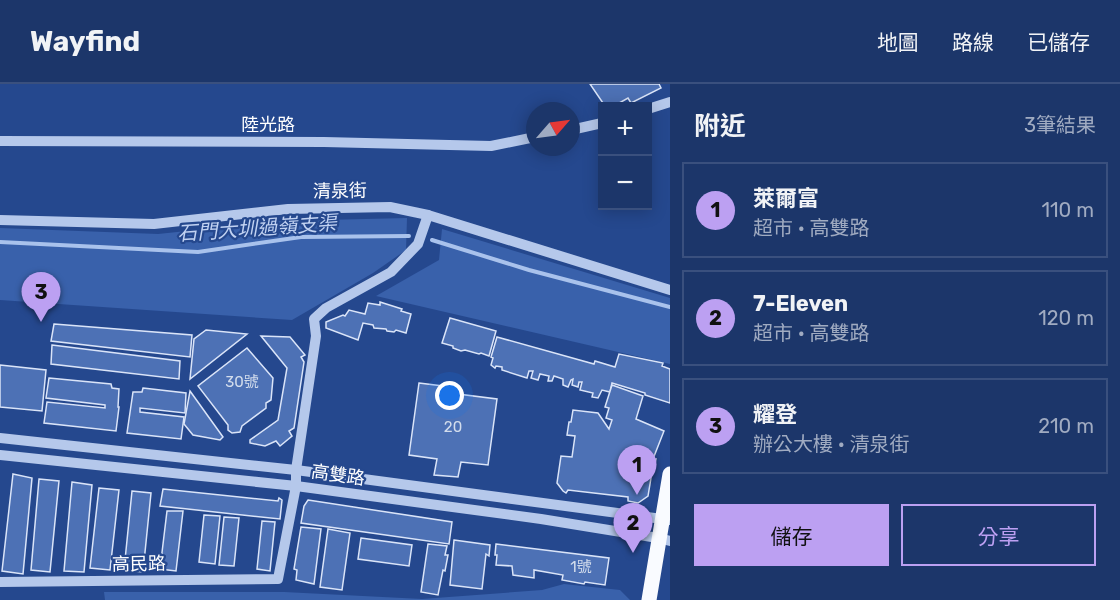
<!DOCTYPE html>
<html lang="zh-TW">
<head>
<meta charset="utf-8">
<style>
	body { margin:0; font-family:Rubik,"Noto Sans TC",sans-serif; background:#253e70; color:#f1f3f6 }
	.controls { position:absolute; right:18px; top:18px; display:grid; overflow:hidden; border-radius:0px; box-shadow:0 3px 15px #0003 }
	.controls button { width:54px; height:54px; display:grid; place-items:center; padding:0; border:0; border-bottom:2px solid #3a507e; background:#1c366a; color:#f1f3f6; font:30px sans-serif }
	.compass { position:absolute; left:526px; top:18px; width:54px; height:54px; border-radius:50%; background:#1c366a; box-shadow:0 3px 15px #0003; rotate:62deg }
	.you { position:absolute; left:450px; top:312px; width:21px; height:21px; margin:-15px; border:4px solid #fff; border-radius:50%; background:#1a73e8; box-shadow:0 0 0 9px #1a73e833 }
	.badge { display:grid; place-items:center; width:39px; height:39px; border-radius:50%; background:#bca0f2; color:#111; font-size:20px; font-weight:700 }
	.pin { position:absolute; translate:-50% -50px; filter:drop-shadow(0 2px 3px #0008) }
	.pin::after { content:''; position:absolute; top:32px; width:21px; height:18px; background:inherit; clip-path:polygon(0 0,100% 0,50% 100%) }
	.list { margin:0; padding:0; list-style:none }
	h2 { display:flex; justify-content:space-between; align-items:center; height:78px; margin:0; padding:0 24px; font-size:26px }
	h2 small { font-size:20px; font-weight:400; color:#a0abc1 }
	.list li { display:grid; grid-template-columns:39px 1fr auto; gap:18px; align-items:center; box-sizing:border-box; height:96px; margin:0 12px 12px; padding:0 12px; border:2px solid #3a507e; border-radius:0px }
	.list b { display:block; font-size:22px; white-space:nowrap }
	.list p { margin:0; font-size:20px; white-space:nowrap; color:#a0abc1 }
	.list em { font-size:20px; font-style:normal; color:#a0abc1 }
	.actions { display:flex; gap:12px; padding:18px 24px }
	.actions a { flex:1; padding:14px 0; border:2px solid #bca0f2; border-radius:0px; text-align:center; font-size:21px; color:#bca0f2 }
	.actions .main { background:#bca0f2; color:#111 }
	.map { position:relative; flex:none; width:670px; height:516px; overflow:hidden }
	header { display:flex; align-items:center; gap:36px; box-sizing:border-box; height:84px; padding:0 30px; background:#1c366a; border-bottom:2px solid #3a507e }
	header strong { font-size:28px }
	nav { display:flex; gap:33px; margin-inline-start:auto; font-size:21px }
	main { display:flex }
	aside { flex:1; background:#1c366a }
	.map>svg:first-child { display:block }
	.green { fill:#3961ab }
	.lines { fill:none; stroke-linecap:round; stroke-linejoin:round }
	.stream { stroke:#a9c2ec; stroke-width:4 }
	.building { fill:#4d71b5; stroke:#dae4f8; stroke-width:1.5 }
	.minor { stroke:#b5c8eb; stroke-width:10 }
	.major { stroke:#f9fbff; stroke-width:15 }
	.labels { text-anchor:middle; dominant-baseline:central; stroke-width:4.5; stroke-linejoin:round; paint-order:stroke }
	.number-label { font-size:15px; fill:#d2dcec }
	.street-label { font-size:18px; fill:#fff; stroke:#25488e }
	.water-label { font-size:20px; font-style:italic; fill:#c1d2f2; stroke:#25488e }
</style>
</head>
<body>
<header>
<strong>Wayfind</strong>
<nav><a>地圖</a><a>路線</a><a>已儲存</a></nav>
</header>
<main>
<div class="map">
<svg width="670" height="516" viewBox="0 0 670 516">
	<rect width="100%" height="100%" fill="#25488e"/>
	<g class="green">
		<path d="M407,134L406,166L373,189L292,236L0,216V144L158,150L282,137Z"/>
		<path d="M442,145L670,214V280L376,212L439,176Z"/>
		<path d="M564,500L620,506L630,516H105L104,508H284L422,515L542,506Z"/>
	</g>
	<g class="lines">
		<g class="stream">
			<path d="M432,156L529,186L670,223"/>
			<path d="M0,158L198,168L301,153L409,152"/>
		</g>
	</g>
	<g class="building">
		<path d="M590,0H659L661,4L631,19L628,14L614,22H605Z"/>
		<path d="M380,218L402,225L401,227L411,230L406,249L396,246L394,248L387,247L386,245L374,244L373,241L363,239L358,256L326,244V238L343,231L345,232L349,226L365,230L368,219L380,221Z"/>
		<path d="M450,234L496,247L489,272L481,269L479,270L465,266L461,267L453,264V262L442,259Z"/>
		<path d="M54,240L192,251L190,273L51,257Z"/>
		<path d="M206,246L247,250L190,295L194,255Z"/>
		<path d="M261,252L290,253L305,271L301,273L304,278L294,344L289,347L292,352L280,362L276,357L265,362L250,359V356L278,336L287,284Z"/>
		<path d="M497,253L594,280L595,277L615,283L619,270L663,279L662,282L670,285V319L645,311V309L612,299L610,308L602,306L598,314L592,313L593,309L580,306L582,298H579L578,303L572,301L573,295L571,296L568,303L563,301V295L554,292L552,297H548L549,292L540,290L538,296L531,294L533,287H529L527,294L502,286V283L496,282L495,284L491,281L493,274L491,273Z"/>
		<path d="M52,261L180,277L179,295L51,280Z"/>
		<path d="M247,264L273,294L271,316L266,319V324L242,342L240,348L232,349L228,346V341L198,302Z"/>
		<path d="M0,281L46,286L42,327L0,323Z"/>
		<path d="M49,294L111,300L112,304L119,305L118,323H119L116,347L44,339L47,318L105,324V321L46,314Z"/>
		<path d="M419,299L459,304L458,310L497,315L488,381L461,378L458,393L434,391L437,375L409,371Z"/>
		<path d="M612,301L643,312L636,335L664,347L653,375H656L651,394L648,412L638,419L628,417V413L568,406L566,409L563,407L557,399L561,372L572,373L575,352L567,351L569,338H571L573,326L598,329L609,345L612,336L606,334L609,324L605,323Z"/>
		<path d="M143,304L186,309L185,329L140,324V328L184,333L181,355L127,349L133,308H142Z"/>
		<path d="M190,307L223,353L220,356L193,351L184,340Z"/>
		<path d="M13,390L32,394L23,490L2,487Z"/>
		<path d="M39,395L59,397L50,488L31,486Z"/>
		<path d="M72,398L92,401L84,488L64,487Z"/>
		<path d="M99,404L119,406L110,486L90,484Z"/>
		<path d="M163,405L278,417L279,414L282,416L280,435L160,422Z"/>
		<path d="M132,407L151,409L143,488L124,486Z"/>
		<path d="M308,416L452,438L449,460L301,439L304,422Z"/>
		<path d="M167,427H183L176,487L160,485Z"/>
		<path d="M204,431L220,432L215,480L199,478Z"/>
		<path d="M224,433L239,434L234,482L219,481Z"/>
		<path d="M262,437L275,438L270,487L257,485Z"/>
		<path d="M301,443L321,445L314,500L296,496L297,486L294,485Z"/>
		<path d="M328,445L350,449L342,506L320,503Z"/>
		<path d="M361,454L412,461L409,482L358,475Z"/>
		<path d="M454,456L490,461L489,472L486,470L482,505L450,501Z"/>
		<path d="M428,460L447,462L445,471H448L445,487L443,486L438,511L421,508Z"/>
		<path d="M496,460L609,474L605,501L585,498L584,500L562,496L563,491L534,486V494L513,491L512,482L496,481L497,471H495Z"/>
	</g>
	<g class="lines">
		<g class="minor">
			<path d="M648,25L670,18"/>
			<path d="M571,46L602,39"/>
			<path d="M0,57L324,58L491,62L535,53"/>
			<path d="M0,136L154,140L288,125L390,123L428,131L670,206"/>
			<path d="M0,354L296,386L670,436"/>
			<path d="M0,371L296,402L541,435L658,454L670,457"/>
			<path d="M0,498L278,495L296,402V386L316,252L314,235L326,224L391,188L418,160L428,131"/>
		</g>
		<path class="major" d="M649,516L670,390"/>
	</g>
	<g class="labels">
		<g class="number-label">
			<text x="242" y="298">30號</text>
			<text x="453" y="343">20</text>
			<text x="581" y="483">1號</text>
		</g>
		<g class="street-label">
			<text x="268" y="41">陸光路</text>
			<text transform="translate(340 107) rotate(-1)">清泉街</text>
			<text transform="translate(338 391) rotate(8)">高雙路</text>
			<text transform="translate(139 480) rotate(-1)">高民路</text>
		</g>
		<g class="water-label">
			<text transform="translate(257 144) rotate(-4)">石門大圳過嶺支渠</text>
		</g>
	</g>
</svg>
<div class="controls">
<button>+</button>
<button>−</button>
</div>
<svg class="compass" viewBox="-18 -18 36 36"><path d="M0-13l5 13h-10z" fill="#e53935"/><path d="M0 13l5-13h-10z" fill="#a0abc1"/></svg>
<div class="you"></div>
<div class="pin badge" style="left:637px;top:411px">1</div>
<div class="pin badge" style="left:633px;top:469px">2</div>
<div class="pin badge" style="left:41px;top:238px">3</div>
</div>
<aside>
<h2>附近<small>3筆結果</small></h2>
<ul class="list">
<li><span class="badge">1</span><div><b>萊爾富</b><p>超市 · 高雙路</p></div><em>110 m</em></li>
<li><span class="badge">2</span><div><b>7-Eleven</b><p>超市 · 高雙路</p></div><em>120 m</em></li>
<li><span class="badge">3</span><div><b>耀登</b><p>辦公大樓 · 清泉街</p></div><em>210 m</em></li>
</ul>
<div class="actions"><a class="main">儲存</a><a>分享</a></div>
</aside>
</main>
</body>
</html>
